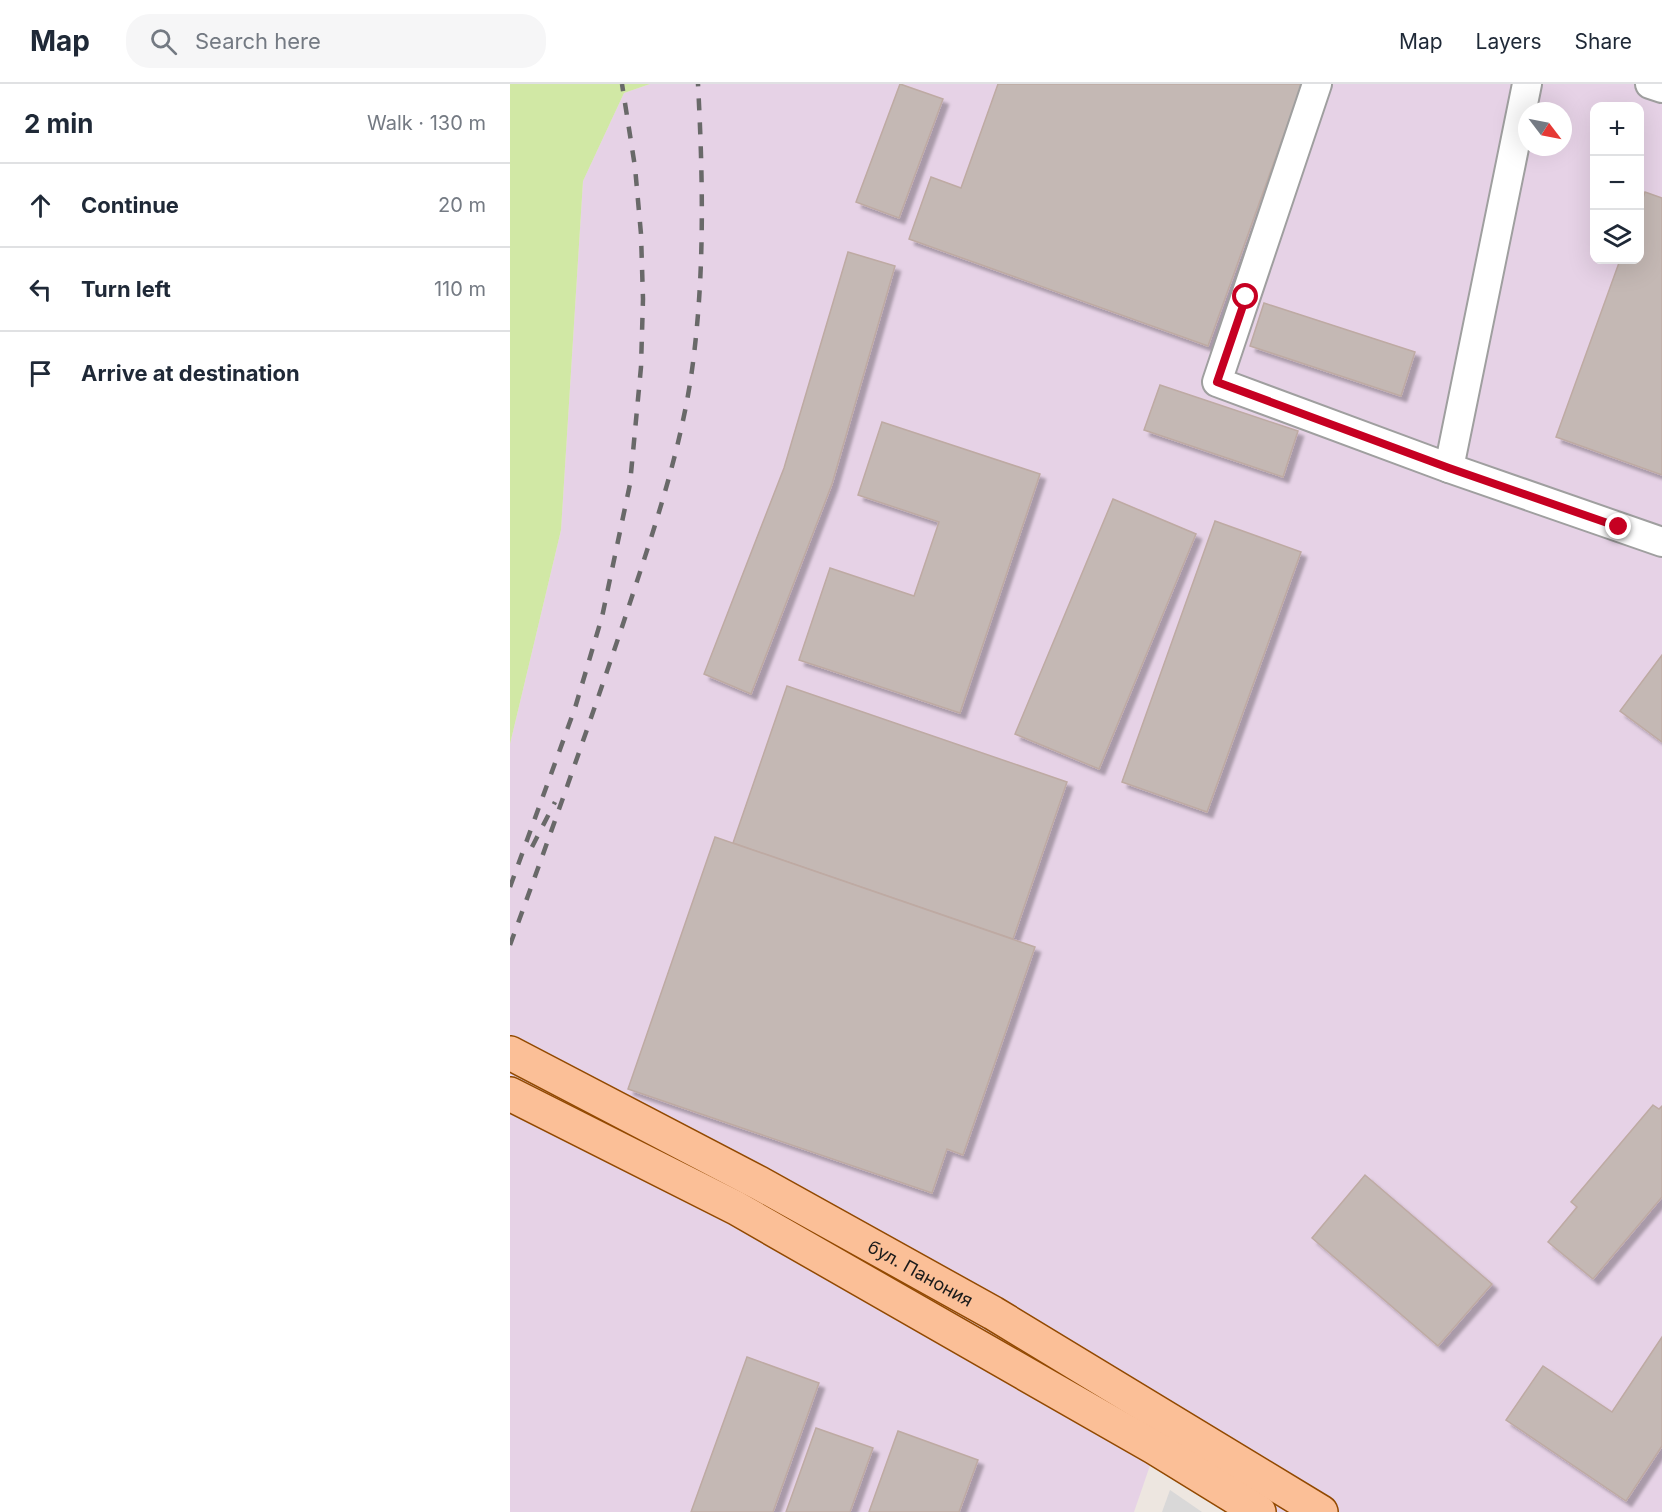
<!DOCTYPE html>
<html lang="en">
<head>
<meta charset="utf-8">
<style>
	body { margin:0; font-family:Inter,sans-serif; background:#f6f6f7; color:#1f2937 }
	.controls { position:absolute; right:18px; top:18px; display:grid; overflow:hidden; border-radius:12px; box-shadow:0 6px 24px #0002 }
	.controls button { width:54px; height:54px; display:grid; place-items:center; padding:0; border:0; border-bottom:2px solid #e0e1e3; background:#fff; color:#1f2937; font:30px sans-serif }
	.compass { position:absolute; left:1008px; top:18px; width:54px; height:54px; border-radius:50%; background:#fff; box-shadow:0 6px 24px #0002; rotate:122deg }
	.stop { position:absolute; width:18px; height:18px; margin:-14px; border:4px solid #c60022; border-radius:50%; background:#fff }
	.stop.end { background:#c60022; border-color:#fff; box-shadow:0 2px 6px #0008 }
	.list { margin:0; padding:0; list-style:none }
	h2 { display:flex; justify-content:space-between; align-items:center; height:78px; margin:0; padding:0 24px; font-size:26px }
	h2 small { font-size:20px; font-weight:400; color:#747a83 }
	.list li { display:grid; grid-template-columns:39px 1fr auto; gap:18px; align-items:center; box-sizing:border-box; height:84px; padding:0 24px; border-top:2px solid #e0e1e3 }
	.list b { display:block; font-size:22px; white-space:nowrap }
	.list em { font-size:20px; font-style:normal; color:#747a83 }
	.icon { flex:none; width:33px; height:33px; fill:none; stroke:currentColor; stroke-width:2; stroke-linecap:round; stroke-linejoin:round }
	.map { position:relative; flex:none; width:1152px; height:1428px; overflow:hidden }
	header { display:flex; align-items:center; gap:36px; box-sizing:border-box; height:84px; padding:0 30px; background:#fff; border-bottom:2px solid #e0e1e3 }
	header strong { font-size:28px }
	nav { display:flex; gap:33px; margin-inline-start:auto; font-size:21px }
	.search { width:420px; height:54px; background:#f6f6f7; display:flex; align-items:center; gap:15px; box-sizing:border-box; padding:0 21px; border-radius:24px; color:#747a83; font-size:22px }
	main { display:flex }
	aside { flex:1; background:#fff }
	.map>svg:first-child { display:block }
	.residential { fill:#d9d8d8 }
	.industrial { fill:#e6d2e6; fill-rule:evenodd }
	.grass { fill:#d1e8a5 }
	.building { fill:#c4b8b4; stroke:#beaaa3; stroke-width:1.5; filter:url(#shadow) }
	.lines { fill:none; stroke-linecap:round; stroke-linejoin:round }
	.street-casing { stroke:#9f9f9f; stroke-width:32 }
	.primary-casing { stroke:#924900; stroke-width:36 }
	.street { stroke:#fff; stroke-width:28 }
	.primary { stroke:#fbbf97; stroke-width:33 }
	.rail { stroke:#696969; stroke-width:4.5; stroke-dasharray:12 12; stroke-linecap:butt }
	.route { stroke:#c60022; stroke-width:8 }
	.labels { text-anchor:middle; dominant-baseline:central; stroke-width:4.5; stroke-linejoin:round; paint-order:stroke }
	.street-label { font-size:18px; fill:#1b1b1b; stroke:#fff }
</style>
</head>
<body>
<header>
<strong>Map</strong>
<div class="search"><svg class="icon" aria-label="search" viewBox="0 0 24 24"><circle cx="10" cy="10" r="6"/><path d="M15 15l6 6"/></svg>Search here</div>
<nav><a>Map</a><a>Layers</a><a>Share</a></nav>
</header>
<main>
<aside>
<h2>2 min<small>Walk · 130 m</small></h2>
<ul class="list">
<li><svg class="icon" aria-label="ahead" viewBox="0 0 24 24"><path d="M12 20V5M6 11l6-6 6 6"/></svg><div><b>Continue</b></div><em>20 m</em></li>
<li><svg class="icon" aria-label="left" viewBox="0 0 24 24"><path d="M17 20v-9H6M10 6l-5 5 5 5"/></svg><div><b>Turn left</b></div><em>110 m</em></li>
<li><svg class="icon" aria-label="arrive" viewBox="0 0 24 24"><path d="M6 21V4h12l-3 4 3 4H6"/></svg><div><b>Arrive at destination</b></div></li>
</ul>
</aside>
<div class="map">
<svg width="1152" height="1428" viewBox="0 0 1152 1428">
	<defs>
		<filter id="shadow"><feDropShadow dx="5.5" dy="5.5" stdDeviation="1.5" flood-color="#0004"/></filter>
	</defs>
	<rect width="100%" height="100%" fill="#ede6e0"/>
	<path class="residential" d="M660,1406L692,1428H652Z"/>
	<path class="industrial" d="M140,0H1152V1428H749L646,1364L624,1428H0V660L51,446L73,97L114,9ZM1084,22H1130V176H1084ZM1017,27H1053V63H1017Z"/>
	<path class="grass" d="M0,0H140L114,9L73,97L51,446L0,660Z"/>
	<g class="building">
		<path d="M390,0L433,15L389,134L346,118Z"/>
		<path d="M488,0H792L698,262L399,155L421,93L451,104Z"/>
		<path d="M1135,108L1152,114V391L1046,353L1110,176H1130V123Z"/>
		<path d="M338,168L385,182L322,400L241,610L194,590L274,384Z"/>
		<path d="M754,219L905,268L891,312L740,262Z"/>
		<path d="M650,301L788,347L773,393L634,346Z"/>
		<path d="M372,338L530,390L450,629L289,576L320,484L404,512L429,438L348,411Z"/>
		<path d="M603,415L686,450L589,685L505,650Z"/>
		<path d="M705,437L791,468L697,728L612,698Z"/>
		<path d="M1152,571V658L1110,627Z"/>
		<path d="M277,602L557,698L503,855L223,759Z"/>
		<path d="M205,753L525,863L453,1071L437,1065L422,1109L118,1005Z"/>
		<path d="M1143,1021L1149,1025L1152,1022V1113L1083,1195L1038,1158L1067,1123L1061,1118Z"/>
		<path d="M855,1091L982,1200L928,1262L802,1154Z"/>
		<path d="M1152,1253V1362L1116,1417L996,1336L1033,1282L1102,1328Z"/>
		<path d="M237,1273L309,1299L263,1428H181Z"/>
		<path d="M306,1344L363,1364L340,1428H276Z"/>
		<path d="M388,1347L468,1376L449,1428H359Z"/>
	</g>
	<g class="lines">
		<g class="street-casing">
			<g id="street">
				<path d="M807,0L707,298L939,384L1152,458"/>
				<path d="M1140,0L1152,4"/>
				<path d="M939,384L1017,0"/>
			</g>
		</g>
		<g class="primary-casing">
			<g id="primary">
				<path id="s1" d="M0,969L249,1099L483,1229L811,1428"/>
				<path d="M0,1010L226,1124L645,1364L749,1428"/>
			</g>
		</g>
		<use href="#street" class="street"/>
		<use href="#primary" class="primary"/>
		<g class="rail">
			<path d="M22,763L45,718"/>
			<path d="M0,803L65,624L92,533L120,400L131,283L133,215L131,150L125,83L112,0"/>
			<path d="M0,861C39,755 77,647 113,540C140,457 170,372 182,286C195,191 193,95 188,0"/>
		</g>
	</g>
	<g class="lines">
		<path class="route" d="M736,213L707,298L939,384L1109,443"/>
	</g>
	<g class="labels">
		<g class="street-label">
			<text stroke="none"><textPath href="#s1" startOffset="466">бул. Панония</textPath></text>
		</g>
	</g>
</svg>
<div class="controls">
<button>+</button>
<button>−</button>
<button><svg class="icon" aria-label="layers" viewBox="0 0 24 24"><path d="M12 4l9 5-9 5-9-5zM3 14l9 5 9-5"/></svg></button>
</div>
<svg class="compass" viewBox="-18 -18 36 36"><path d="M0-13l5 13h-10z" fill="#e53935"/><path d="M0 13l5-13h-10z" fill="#747a83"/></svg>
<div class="stop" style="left:736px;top:213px"></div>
<div class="stop end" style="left:1109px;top:443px"></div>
</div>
</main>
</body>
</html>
